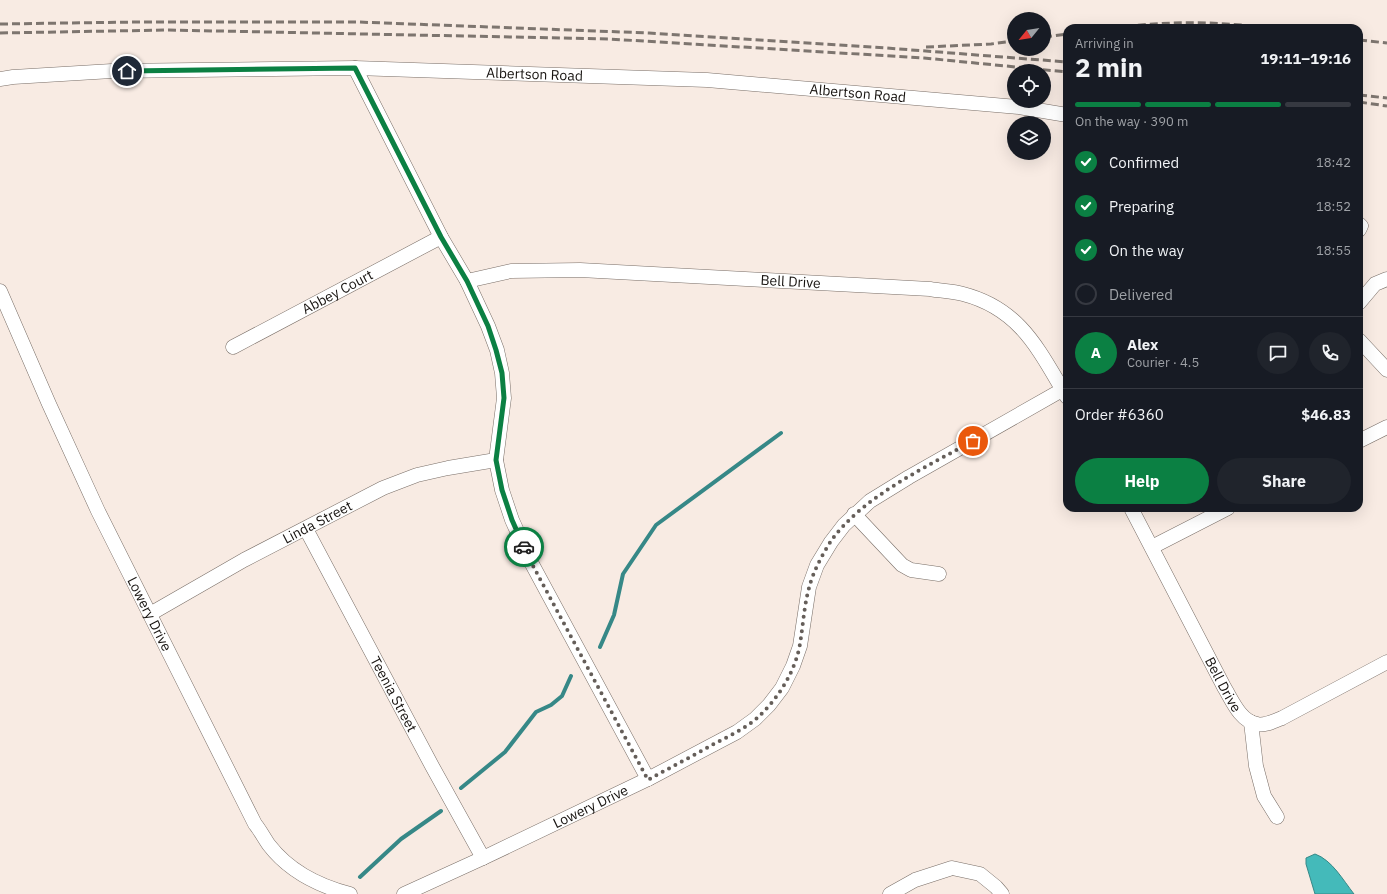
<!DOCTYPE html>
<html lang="en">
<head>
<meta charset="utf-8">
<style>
  body { margin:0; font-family:"IBM Plex Sans",sans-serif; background:#20242c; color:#f1f3f6; height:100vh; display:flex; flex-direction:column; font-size:15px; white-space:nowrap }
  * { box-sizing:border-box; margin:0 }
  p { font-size:13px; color:#9ea1a6 }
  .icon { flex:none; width:22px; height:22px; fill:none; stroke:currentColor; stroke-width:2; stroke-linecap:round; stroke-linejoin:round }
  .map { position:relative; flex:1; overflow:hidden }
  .side { position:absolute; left:1063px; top:24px; width:300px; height:488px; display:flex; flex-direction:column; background:#171b24; border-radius:12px; box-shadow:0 4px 16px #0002 }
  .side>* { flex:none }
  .needle { width:26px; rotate:240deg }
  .buttons { position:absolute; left:1007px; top:12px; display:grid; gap:8px }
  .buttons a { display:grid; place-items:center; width:44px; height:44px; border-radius:50%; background:#171b24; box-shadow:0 4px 16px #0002; font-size:20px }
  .pin { position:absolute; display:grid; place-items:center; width:34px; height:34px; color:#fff; margin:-17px; border:2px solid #fff; border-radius:50%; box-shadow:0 1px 4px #0007 }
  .courier { position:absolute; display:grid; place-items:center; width:40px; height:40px; margin:-20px; border:3px solid #0b8043; border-radius:50%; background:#fff; color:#222; box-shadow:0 1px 5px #0007 }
  .summary em { font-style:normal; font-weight:800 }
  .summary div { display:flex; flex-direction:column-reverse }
  .summary { display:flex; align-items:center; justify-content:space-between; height:68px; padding:0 12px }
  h1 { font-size:26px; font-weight:800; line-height:30px }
  .bar { display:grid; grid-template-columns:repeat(4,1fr); gap:6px 4px; align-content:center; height:48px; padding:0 12px }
  .bar i { height:5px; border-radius:3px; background:#363941 }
  .bar .current { background:#0b8043 }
  .bar p { grid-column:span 4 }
  .line { display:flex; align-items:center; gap:10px; padding:0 12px; border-top:1px solid #363941 }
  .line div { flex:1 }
  .round { display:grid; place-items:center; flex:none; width:42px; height:42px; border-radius:21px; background:#20242c }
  ol { padding:0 12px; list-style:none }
  li { display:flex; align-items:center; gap:12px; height:44px }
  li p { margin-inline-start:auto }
  li .icon { padding:4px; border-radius:50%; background:#0b8043; color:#fff; stroke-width:4 }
  li:last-child { color:#9ea1a6 }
  li i { width:22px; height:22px; border:2px solid #363941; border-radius:50% }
  .primary-button { display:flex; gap:8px; margin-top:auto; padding:8px 12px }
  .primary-button a { flex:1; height:46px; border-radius:24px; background:#0b8043; color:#fff; font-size:16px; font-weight:800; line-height:46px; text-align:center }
  .primary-button a+a { background:#20242c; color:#f1f3f6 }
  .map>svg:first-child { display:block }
  .water { fill:#44baba; stroke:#368887 }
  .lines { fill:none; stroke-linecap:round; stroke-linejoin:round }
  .stream { stroke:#368887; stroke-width:4 }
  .minor-casing { stroke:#796e67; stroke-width:15 }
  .minor { stroke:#fff; stroke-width:14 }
  .rail { stroke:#7d756f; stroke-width:3; stroke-dasharray:8 4; stroke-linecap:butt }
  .done { stroke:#655e59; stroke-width:4; stroke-dasharray:0 7.2 }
  .route { stroke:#0b8043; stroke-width:5 }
  .labels { text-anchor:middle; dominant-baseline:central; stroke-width:3; stroke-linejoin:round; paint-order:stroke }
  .street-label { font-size:14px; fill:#16120f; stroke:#fffaf7 }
</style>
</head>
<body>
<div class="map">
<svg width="1387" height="894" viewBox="0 0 1387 894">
  <rect width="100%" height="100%" fill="#f8ebe3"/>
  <path class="water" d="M1315,854c17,6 28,26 39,40h-39l-9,-30v-6z"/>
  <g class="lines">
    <path class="stream" d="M600,647l14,-32 9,-41 33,-49 125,-92
      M461,788l44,-36 31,-40 15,-7 11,-9 9,-20
      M360,877l41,-38 40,-28"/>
    <g class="minor-casing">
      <g id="minor">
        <path d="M355,68l86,169 26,44 21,45 9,24 5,23 2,25 -8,62 6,30 10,30 20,44 116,215"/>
        <path id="s1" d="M0,79l13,-2 99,-6 243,-3 352,12 312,27 48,8"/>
        <path d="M1359,224l2,2 -2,4"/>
        <path id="s2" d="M467,281l44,-10 69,-1 350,19c11,2 22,2 33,5 58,15 76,57 104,103"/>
        <path id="s3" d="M0,291l49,113 49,107 157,313c5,6 9,14 14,21 20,26 50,41 81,49"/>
        <path d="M1359,303l16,-19 12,-5"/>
        <path d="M1359,340l28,30"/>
        <path id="s4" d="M233,347l208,-110"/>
        <path d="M1359,441l28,-14"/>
        <path id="s5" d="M1131,508l93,179c8,13 16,34 33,37 8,2 18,-3 25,-6l105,-56"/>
        <path d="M854,514l48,51 9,5 28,4"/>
        <path id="s6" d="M306,529l126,237 51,92"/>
        <path d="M1152,547l76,-39"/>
        <path id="s7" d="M150,614l94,-54 139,-72 34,-13 31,-7 48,-8"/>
        <path d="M1251,722l5,44 8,30 13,21"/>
        <path id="s8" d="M404,894l79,-36 165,-79 89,-47 18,-13 14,-14 13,-17 11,-22 7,-20 9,-59 8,-22 14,-23 13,-17 26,-24 39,-24 153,-87"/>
        <path d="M890,894l25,-14 37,-12 28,6 16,13 6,7"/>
      </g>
    </g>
    <use href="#minor" class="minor"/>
    <path class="rail" d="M0,24l137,-2h221l291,11 238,15 180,14
      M1114,28c51,-7 102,-7 153,0
      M0,33l169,-3 440,9 315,19 143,14
      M1044,37l23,-3
      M1359,40l28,3
      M926,47l65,-3 23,-3
      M1359,95l28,3
      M1359,102l28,4"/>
  </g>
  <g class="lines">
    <path class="done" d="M524,547l8,17 116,216c21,-12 43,-23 64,-35 15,-8 31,-15 44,-26 21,-19 39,-46 44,-75 3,-18 4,-38 9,-56 4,-16 13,-33 22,-47 31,-44 95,-74 142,-100"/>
    <path class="route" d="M127,71l228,-3 86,169 26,44 21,45 8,24 6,23 2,25 -8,62 6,30 10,30 12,27"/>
  </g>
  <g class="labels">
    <g class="street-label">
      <text stroke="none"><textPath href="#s1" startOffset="535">Albertson Road</textPath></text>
      <text stroke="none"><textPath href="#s1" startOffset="859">Albertson Road</textPath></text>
      <text stroke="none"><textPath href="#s2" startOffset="325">Bell Drive</textPath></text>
      <text stroke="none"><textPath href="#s4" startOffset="118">Abbey Court</textPath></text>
      <text stroke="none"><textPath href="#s7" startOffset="191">Linda Street</textPath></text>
      <text stroke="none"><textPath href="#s3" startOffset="356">Lowery Drive</textPath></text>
      <text stroke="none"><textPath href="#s5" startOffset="199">Bell Drive</textPath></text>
      <text stroke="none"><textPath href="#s6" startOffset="187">Teenia Street</textPath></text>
      <text stroke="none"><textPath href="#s8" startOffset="206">Lowery Drive</textPath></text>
    </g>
  </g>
</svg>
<div class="buttons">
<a><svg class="needle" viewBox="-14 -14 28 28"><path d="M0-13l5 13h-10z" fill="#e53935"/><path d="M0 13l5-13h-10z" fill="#9ea1a6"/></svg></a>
<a><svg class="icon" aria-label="locate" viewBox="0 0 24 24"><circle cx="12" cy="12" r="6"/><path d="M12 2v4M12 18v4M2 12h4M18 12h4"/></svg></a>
<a><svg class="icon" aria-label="layers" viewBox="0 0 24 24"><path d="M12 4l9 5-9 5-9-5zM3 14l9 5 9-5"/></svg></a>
</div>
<div class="pin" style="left:973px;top:441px;background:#ea580c"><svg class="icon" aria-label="bag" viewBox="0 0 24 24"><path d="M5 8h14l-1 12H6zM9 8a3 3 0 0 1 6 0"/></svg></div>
<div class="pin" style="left:127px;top:71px;background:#1f2937"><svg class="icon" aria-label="home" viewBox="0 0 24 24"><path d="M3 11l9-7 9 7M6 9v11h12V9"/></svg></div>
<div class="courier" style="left:524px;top:547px"><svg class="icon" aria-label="car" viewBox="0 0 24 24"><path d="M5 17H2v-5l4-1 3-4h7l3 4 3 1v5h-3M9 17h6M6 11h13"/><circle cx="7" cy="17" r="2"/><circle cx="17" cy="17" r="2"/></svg></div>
<section class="side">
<div class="summary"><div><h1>2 min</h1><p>Arriving in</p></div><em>19:11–19:16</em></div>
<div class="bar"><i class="current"></i><i class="current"></i><i class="current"></i><i></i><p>On the way · 390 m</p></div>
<ol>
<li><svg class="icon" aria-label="check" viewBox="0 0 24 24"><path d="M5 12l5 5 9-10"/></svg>Confirmed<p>18:42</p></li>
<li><svg class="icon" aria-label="check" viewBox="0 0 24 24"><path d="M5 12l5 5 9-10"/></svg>Preparing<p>18:52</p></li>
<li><svg class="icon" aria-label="check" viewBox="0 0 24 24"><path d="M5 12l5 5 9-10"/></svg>On the way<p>18:55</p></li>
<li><i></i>Delivered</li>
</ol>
<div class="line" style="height:72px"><b class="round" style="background:#0b8043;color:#fff">A</b><div><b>Alex</b><p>Courier · 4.5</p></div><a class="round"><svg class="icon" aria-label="chat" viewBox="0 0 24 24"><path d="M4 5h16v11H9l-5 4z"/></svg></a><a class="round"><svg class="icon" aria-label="phone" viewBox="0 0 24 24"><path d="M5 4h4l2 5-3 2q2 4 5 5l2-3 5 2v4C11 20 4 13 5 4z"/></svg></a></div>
<div class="line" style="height:52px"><div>Order #6360</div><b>$46.83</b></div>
<div class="primary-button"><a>Help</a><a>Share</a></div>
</section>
</div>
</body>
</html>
